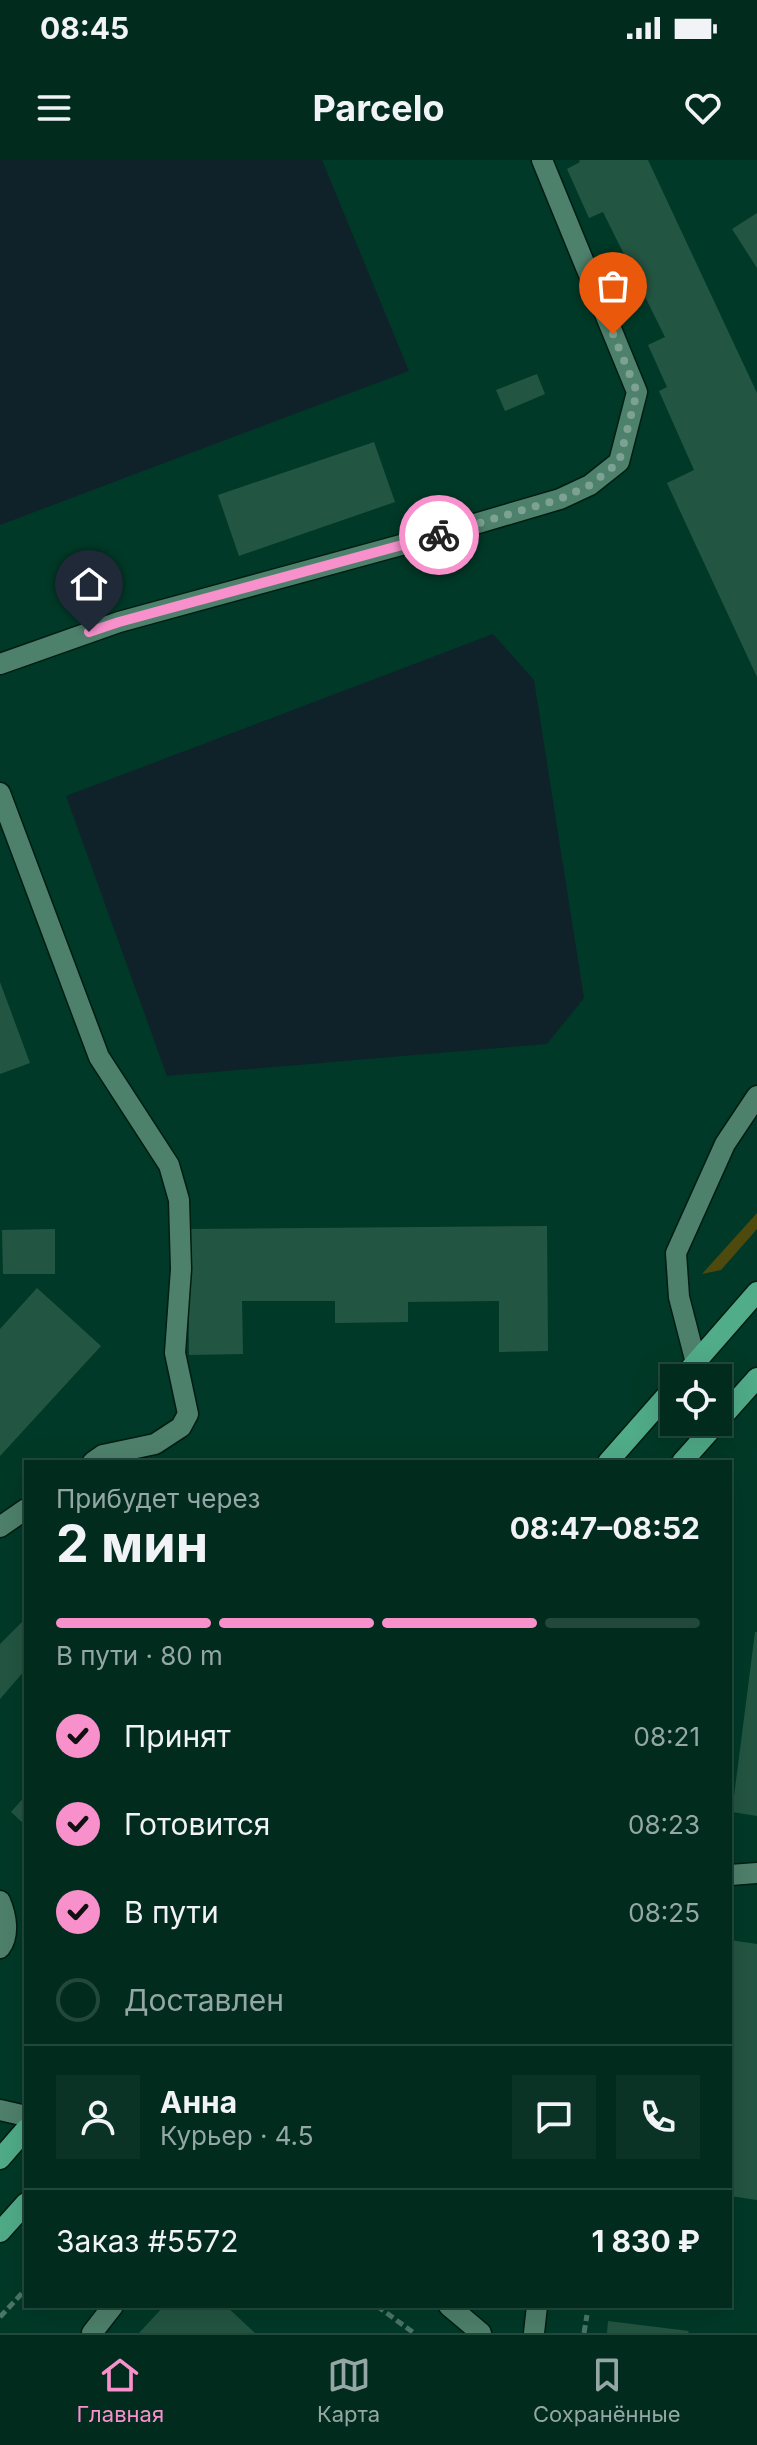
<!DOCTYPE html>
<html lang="ru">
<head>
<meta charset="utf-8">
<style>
  body { margin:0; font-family:Inter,sans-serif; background:#0a3326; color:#f1f3f6; height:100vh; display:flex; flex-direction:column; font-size:30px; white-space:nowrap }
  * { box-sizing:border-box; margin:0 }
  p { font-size:26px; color:#95a7a4 }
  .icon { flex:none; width:44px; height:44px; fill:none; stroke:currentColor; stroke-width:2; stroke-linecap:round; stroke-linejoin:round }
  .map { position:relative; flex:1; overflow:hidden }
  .panel { position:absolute; left:24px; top:1300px; width:708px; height:848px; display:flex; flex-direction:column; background:#002b1d; border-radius:0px; box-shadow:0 8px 32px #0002,0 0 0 2px #22473b }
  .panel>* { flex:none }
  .fabs { position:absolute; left:660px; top:1204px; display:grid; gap:16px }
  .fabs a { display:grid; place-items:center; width:72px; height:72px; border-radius:0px; background:#002b1d; box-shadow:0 8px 32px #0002,0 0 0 2px #22473b; font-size:40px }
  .pin { position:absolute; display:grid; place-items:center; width:68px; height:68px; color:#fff; margin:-82px -34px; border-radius:50% 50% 50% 0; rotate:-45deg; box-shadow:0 0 8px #0007 }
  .pin .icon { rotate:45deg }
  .courier { position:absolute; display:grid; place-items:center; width:80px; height:80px; margin:-40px; border:6px solid #f890cc; border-radius:50%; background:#fff; color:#222; box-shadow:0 2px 10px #0007 }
  .summary em { font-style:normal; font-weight:700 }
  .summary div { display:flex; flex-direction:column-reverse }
  .summary { display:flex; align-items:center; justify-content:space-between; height:136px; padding:0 32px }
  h1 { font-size:52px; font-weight:700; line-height:60px }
  .bar { display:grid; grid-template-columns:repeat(4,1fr); gap:12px 8px; align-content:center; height:96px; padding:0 32px }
  .bar i { height:10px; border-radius:6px; background:#22473b }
  .bar .on { background:#f890cc }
  .bar p { grid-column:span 4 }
  .line { display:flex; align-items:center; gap:20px; padding:0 32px; border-top:2px solid #22473b }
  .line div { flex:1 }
  .round { display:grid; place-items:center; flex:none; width:84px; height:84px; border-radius:0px; background:#0a3326 }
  ol { padding:0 32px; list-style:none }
  li { display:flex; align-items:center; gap:24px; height:88px }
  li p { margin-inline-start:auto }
  li .icon { padding:8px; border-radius:50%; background:#f890cc; color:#111; stroke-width:4 }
  li:last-child { color:#95a7a4 }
  li i { width:44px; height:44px; border:4px solid #22473b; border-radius:50% }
  .status { display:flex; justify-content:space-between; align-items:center; height:56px; padding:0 40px; background:#002b1d; direction:ltr }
  .status svg { height:22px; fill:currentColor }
  header { display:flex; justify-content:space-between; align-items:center; height:104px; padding:0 32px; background:#002b1d; font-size:36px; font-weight:700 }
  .tab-bar { display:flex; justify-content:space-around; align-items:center; height:112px; border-top:2px solid #22473b; background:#002b1d; font-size:22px; color:#95a7a4 }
  .tab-bar a { display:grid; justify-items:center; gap:4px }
  .tab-bar .on { color:#f890cc }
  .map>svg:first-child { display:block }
  .green { fill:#4e4a0e }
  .water { fill:#102229 }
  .building { fill:#235642 }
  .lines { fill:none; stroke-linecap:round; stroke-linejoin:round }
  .minor-casing { stroke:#021d13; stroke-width:23 }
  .major-casing { stroke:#021d13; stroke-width:23 }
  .path { stroke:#4a7767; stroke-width:5; stroke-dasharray:8 4; stroke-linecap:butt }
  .minor { stroke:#4e816c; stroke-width:20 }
  .major { stroke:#50ac89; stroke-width:20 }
  .done { stroke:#7da294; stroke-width:8; stroke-dasharray:0 14.4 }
  .route { stroke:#f890cc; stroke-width:10 }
</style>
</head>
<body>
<div class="status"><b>08:45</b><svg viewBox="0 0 49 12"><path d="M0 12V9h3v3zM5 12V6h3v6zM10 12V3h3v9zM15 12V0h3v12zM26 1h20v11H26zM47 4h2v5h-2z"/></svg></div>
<header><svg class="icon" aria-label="menu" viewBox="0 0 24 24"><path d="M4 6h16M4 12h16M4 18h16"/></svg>Parcelo<svg class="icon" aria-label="heart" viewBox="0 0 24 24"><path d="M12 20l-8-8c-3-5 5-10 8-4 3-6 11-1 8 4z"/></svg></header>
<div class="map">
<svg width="757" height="2173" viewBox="0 0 757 2173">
  <rect width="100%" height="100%" fill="#003927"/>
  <path class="green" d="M757,1053v16l-36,41 -19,4z"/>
  <path class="water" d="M0,0h322l87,211 -409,154z
    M493,474l41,46 50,318 -37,46 -380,32 -101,-280z"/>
  <path class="building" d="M579,0h69l109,233v284l-90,-194 27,-13 -35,-79 8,-4 -19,-42 17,-8 -62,-125 -14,6 -22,-49 13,-7z
    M757,53v55l-25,-39z
    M537,214l8,20 -40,17 -9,-21z
    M374,282l21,60 -156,54 -21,-61z
    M0,822l30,81 -30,11z
    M547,1066l1,125 -49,1v-51l-91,1v20l-73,1v-22h-93l1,53 -54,1 -1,-126z
    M55,1069v45h-52l-1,-44z
    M37,1128l64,58 -101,110v-127z
    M26,1458v51l-26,30v-55z
    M755,1472h2v184l-25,-4z
    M26,1635v31l-15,-14z
    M730,1780l27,4v256l-27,-4z
    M164,2146h62l29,27h-116z
    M608,2161l81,10 -1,2h-81z"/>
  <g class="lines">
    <g class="minor-casing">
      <path id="minor" d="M0,504l119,-42 315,-86 126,-37 30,-14 29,-23 18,-70 -95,-232
        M0,633l99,264 70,108 10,35 2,69 -6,84 13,61 -7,13 -26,17 -52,11 -10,7
        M696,1203l-17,-66 -3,-44 49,-109 32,-48
        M0,1367l26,-18
        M730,1715l27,-2
        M0,1741c6,14 10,34 0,47
        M0,1950l26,6
        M449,2146l32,27
        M92,2173l21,-27
        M534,2173l3,-27"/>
    </g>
    <g class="major-casing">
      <path id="major" d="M682,1218l75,-86
        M608,1302l66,-75
        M682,1302l75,-84
        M0,1999l26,-30
        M0,2072l26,-29"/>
    </g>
    <path class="path" d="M377,2146l37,27
      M0,2157l26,-28
      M584,2173l3,-18"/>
    <use href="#minor" class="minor"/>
    <use href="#major" class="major"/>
  </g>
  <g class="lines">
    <path class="done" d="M439,375l121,-36 30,-14 29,-23 18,-70 -24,-58"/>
    <path class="route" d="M89,472l30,-10 320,-87"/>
  </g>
</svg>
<div class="fabs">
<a><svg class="icon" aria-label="locate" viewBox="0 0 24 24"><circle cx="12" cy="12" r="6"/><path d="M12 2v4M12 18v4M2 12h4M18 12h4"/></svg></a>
</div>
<div class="pin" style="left:613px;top:174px;background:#ea580c"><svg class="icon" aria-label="bag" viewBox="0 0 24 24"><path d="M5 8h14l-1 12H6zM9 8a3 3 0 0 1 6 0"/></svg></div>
<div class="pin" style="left:89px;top:472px;background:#1f2937"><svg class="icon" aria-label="home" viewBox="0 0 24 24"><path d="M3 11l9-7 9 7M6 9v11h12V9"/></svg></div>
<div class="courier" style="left:439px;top:375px"><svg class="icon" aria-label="bike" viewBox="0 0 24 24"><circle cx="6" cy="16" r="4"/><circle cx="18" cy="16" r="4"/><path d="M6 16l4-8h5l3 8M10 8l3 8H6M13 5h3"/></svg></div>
<section class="panel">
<div class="summary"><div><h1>2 мин</h1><p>Прибудет через</p></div><em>08:47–08:52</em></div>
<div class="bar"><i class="on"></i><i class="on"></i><i class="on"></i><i></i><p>В пути · 80 m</p></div>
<ol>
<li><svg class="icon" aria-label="check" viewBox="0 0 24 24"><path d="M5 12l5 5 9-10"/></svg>Принят<p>08:21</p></li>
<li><svg class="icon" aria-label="check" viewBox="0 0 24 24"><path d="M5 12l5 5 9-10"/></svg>Готовится<p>08:23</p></li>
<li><svg class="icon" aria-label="check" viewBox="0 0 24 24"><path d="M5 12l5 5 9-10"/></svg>В пути<p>08:25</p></li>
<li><i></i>Доставлен</li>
</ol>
<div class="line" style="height:144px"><a class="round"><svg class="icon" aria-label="person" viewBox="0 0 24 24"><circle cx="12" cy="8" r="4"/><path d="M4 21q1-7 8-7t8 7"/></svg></a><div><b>Анна</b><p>Курьер · 4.5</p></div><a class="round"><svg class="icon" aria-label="chat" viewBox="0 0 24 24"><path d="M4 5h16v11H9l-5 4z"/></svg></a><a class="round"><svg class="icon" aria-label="phone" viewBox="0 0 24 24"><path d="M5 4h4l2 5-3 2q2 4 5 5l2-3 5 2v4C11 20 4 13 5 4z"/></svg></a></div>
<div class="line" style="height:104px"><div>Заказ #5572</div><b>1 830 ₽</b></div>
</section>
</div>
<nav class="tab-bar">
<a class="on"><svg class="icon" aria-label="home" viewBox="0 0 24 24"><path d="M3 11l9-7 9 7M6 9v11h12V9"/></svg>Главная</a>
<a><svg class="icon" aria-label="map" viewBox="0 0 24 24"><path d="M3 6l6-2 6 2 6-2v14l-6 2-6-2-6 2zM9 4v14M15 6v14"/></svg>Карта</a>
<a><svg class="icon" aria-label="saved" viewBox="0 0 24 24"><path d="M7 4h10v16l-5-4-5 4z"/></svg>Сохранённые</a>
</nav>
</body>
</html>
